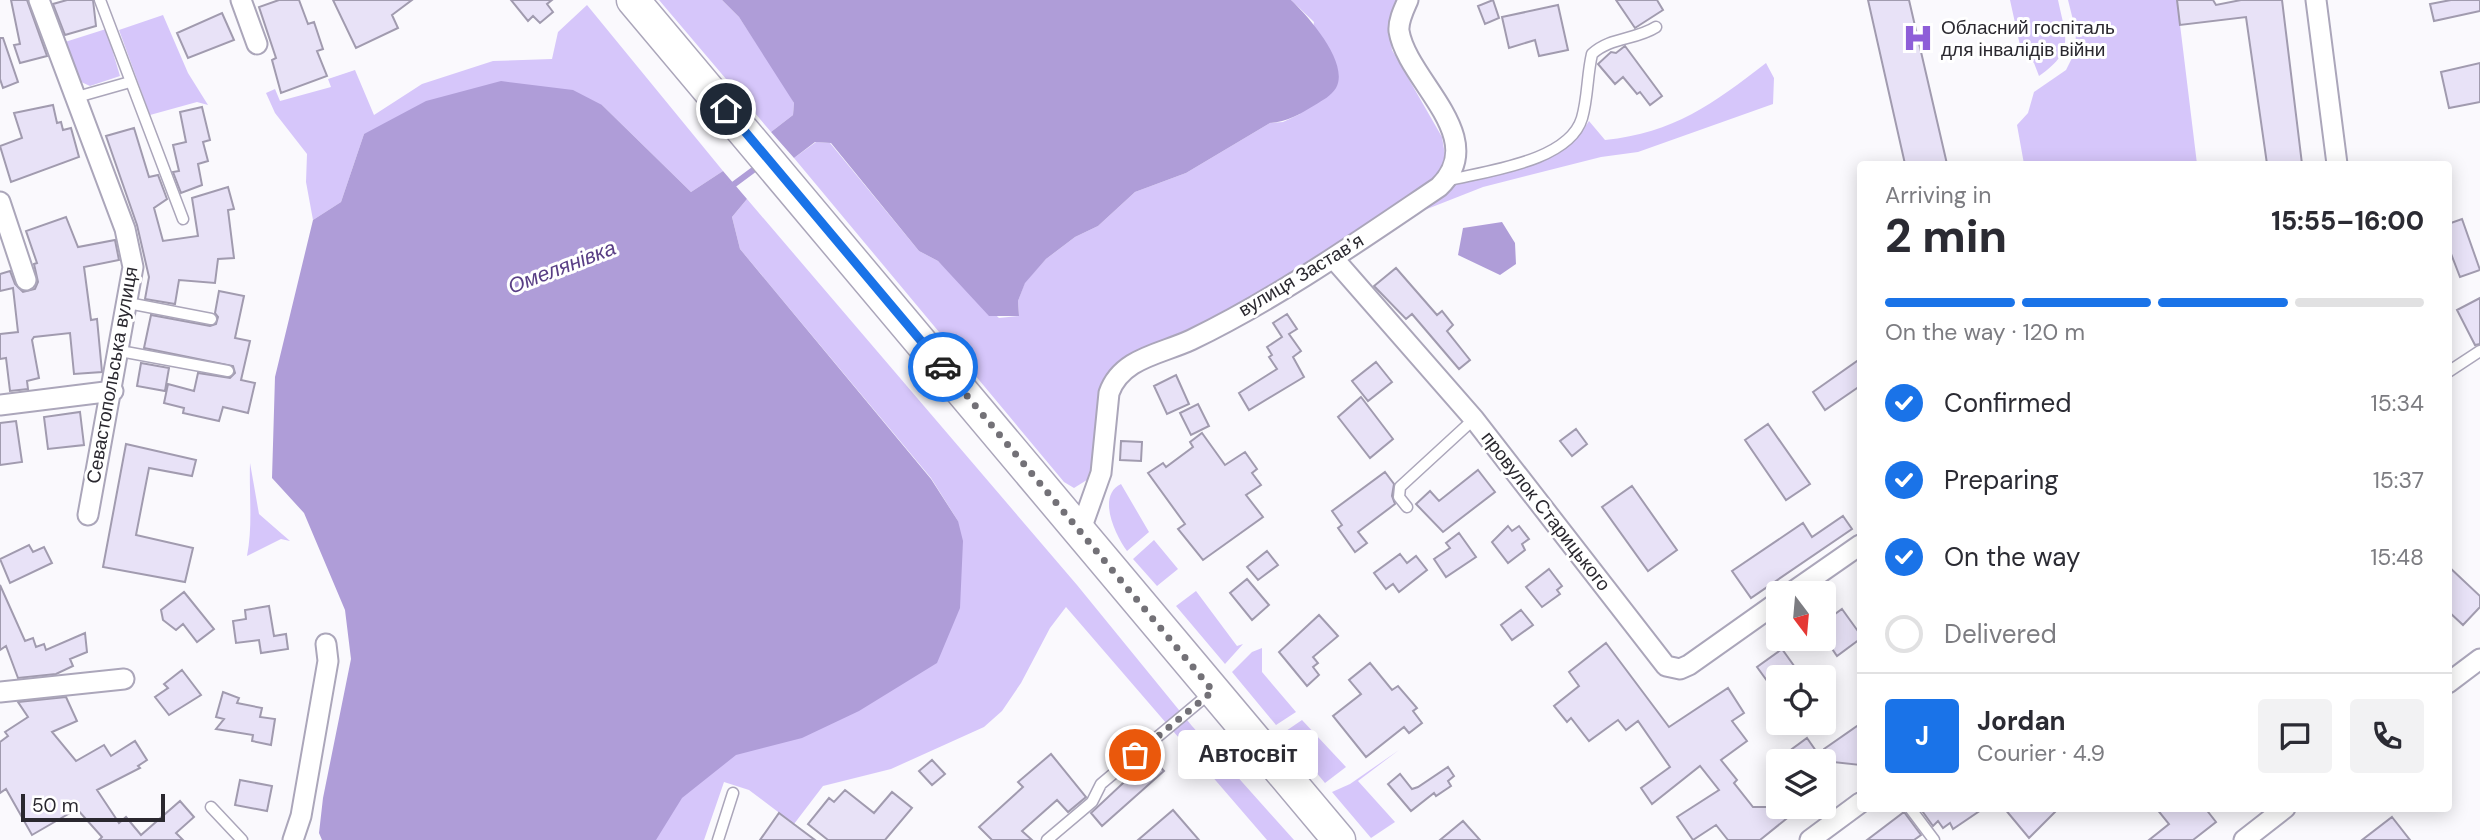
<!DOCTYPE html>
<html lang="en">
<head>
<meta charset="utf-8">
<style>
  body { margin:0; font-family:"DM Sans",sans-serif; background:#f2f2f3; color:#2b2b33; height:100vh; display:flex; flex-direction:column; font-size:26px; white-space:nowrap }
  * { box-sizing:border-box; margin:0 }
  p { font-size:23px; color:#7c7c81 }
  .icon { flex:none; width:38px; height:38px; fill:none; stroke:currentColor; stroke-width:2; stroke-linecap:round; stroke-linejoin:round }
  .map { position:relative; flex:1; overflow:hidden }
  .details { position:absolute; left:1857px; top:161px; width:595px; height:651px; display:flex; flex-direction:column; background:#fff; border-radius:7px; box-shadow:0 4px 18px #0003 }
  .details>* { flex:none }
  .needle { width:46px; rotate:164deg }
  .tools { position:absolute; left:1766px; top:581px; display:grid; gap:14px }
  .tools a { display:grid; place-items:center; width:70px; height:70px; border-radius:7px; background:#fff; box-shadow:0 4px 18px #0003; font-size:35px }
  .scale { position:absolute; left:21px; bottom:18px; width:144px; box-sizing:border-box; padding-left:7px; border:4px solid #2a282f; border-top:0; font-size:19px; line-height:24px; white-space:nowrap; color:#2a282f; -webkit-text-stroke:5px #fff; paint-order:stroke }
  .pin { position:absolute; display:grid; place-items:center; width:60px; height:60px; color:#fff; margin:-30px; border:4px solid #fff; border-radius:50%; box-shadow:0 2px 7px #0007 }
  .courier { position:absolute; display:grid; place-items:center; width:70px; height:70px; margin:-35px; border:5px solid #1a73e8; border-radius:50%; background:#fff; color:#222; box-shadow:0 2px 9px #0007 }
  .bubble { position:absolute; height:49px; border-radius:7px; background:#fff; box-shadow:0 4px 18px #0003; font-size:23px; font-weight:800; line-height:49px; text-align:center }
  .headline em { font-style:normal; font-weight:800 }
  .headline div { display:flex; flex-direction:column-reverse }
  .headline { display:flex; align-items:center; justify-content:space-between; height:119px; padding:0 28px }
  h1 { font-size:46px; font-weight:800; line-height:52px }
  .bar { display:grid; grid-template-columns:repeat(4,1fr); gap:10px 7px; align-content:center; height:84px; padding:0 28px }
  .bar i { height:9px; border-radius:5px; background:#e1e1e2 }
  .bar .on { background:#1a73e8 }
  .bar p { grid-column:span 4 }
  .line { display:flex; align-items:center; gap:18px; padding:0 28px; border-top:2px solid #e1e1e2 }
  .line div { flex:1 }
  .round { display:grid; place-items:center; flex:none; width:74px; height:74px; border-radius:7px; background:#f2f2f3 }
  ol { padding:0 28px; list-style:none }
  li { display:flex; align-items:center; gap:21px; height:77px }
  li p { margin-inline-start:auto }
  li .icon { padding:7px; border-radius:50%; background:#1a73e8; color:#fff; stroke-width:4 }
  li:last-child { color:#7c7c81 }
  li i { width:38px; height:38px; border:4px solid #e1e1e2; border-radius:50% }
  .map>svg:first-child { display:block }
  .green { fill:#d6c6fa }
  .water { fill:#af9dd8 }
  .lines { fill:none; stroke-linecap:round; stroke-linejoin:round }
  .stream { stroke:#af9dd8; stroke-width:6 }
  .building { fill:#e8e2f7; stroke:#a19baf; stroke-width:2 }
  .lane-casing { stroke:#aba6ba; stroke-width:13 }
  .street-casing { stroke:#aba6ba; stroke-width:23 }
  .primary-casing { stroke:#aba6ba; stroke-width:35 }
  .lane { stroke:#fff; stroke-width:10 }
  .street { stroke:#fff; stroke-width:19 }
  .primary { stroke:#fff; stroke-width:32 }
  .done { stroke:#737177; stroke-width:7; stroke-dasharray:0 12.6 }
  .route { stroke:#1a73e8; stroke-width:9 }
  .labels { text-anchor:middle; dominant-baseline:central; stroke-width:6; stroke-linejoin:round; paint-order:stroke }
  .poi-label { font-size:19px; fill:#2a282f; stroke:#fff; text-anchor:start }
  .street-label { font-size:19px; fill:#2a282f; stroke:#fff }
  .water-label { font-size:21px; font-style:italic; fill:#593e85; stroke:#fff }
</style>
</head>
<body>
<div class="map">
<svg width="2480" height="840" viewBox="0 0 2480 840">
  <rect width="100%" height="100%" fill="#faf9fd"/>
  <path class="green" d="M659,0h63l17,17 49,74 6,12 -1,12 -22,17z
    M1291,0h112l-13,35 2,15 50,87 4,24 -8,18 -81,56 -172,103 -66,27 -12,11 -7,12 -8,82 -2,8 -16,10 -10,-6 -270,-324 22,-16 14,1 89,108 19,10 61,57 20,-2 -1,-15 7,-19 21,-23 29,-22 23,-11 37,-34 51,-19 84,-50 13,-1 17,-8 14,-92z
    M2010,0h48c8,38 17,51 -19,76l-5,-13 -13,-13z
    M2068,0h109l20,164h-173l-7,-39 11,-12 6,-21 32,-22 9,-18 1,-20z
    M587,5l136,166 -32,21 -89,-87 -238,29 -23,68 -28,18 -7,-38 1,-28 -32,-41 -9,-20 9,-4 5,12 51,-14 -3,-8 27,-9 19,45 48,-31 71,-23 59,-2 6,-27z
    M163,15l25,58 20,32 -11,-3 -47,13 -31,-85z
    M58,22l7,20 41,-13 14,47 -30,10 -11,-5 -25,-58z
    M1766,63l8,15 -1,26 -135,48 -37,5 -118,30 -61,24 -3,-7c9,-6 18,-14 27,-18 54,-23 108,-9 143,-65l16,19c69,-7 108,-36 161,-77z
    M747,199l330,386 115,141 102,114h-27l-201,-233 -16,21 -29,55 -19,28 -18,16 -93,42 -68,17 -29,38 -45,-34 -25,-8 -20,58h-83l337,-319 -27,-43 -191,-229 -8,-32z
    M250,463l9,51 31,27 -9,-2 -34,17c6,-31 2,-60 3,-93z
    M1121,484l28,48 -22,19c-11,-15 -31,-55 -6,-67z
    M1154,540l24,29 -21,17 -24,-27z
    M1196,591l41,55 6,-2 -18,20 -49,-58z
    M1262,648v24l34,40 -20,13 -44,-53 20,-20z
    M1302,720l44,47 -21,16 -42,-50z
    M1399,750l-41,31 37,41 -24,16 -39,-46 18,-8z"/>
  <path class="water" d="M722,0h569c17,16 59,63 45,88 -5,8 -13,12 -21,17 -15,9 -28,17 -45,18l-84,50 -51,19 -37,34 -23,11 -29,22 -21,24 -7,18 1,15h-30l-51,-55 -19,-10 -88,-108 -16,-1 -21,16 -23,-26 22,-17 1,-12 -55,-86z
    M501,81l72,9 29,15 89,87 32,-21 24,28 -15,18 8,32 191,230 27,42 5,20 -3,67 -23,55 -78,48 -57,27 -66,17 -54,43 -26,42h-334l-3,-7 4,-35 28,-139 -6,-49 -41,-97 -32,-35 3,-101 38,-157 28,-18 23,-68 62,-33z
    M1502,222l13,21 1,21 -16,11 -42,-20 5,-27z"/>
  <g class="lines">
    <path class="stream" d="M729,188l31,-23"/>
  </g>
  <path class="building" d="M11,0h16l20,56 -27,7 -6,-18 6,-1z
    M67,0h26l3,26 -31,9 -12,-31z
    M279,0h20l9,24 6,-2 9,27 -6,2 10,25 -46,17 -9,-33 4,-2 -17,-51z
    M333,0h79l-20,15 6,13 -42,20z
    M511,0h41l-5,4 6,8 -13,11 -7,-7 -5,5z
    M1493,0l6,18 -14,6 -7,-18z
    M1616,0h41l6,10 -28,18z
    M1868,0h41l38,164h-42z
    M2177,0h36l3,5 25,-5h41l20,164h-35l-21,-147 -66,8z
    M2451,0h29v11l-46,10 -4,-17z
    M1558,5l10,45 -29,6 -4,-16 -26,8 -7,-31z
    M222,13l12,27 -46,18 -11,-25z
    M0,38h3l15,44 -15,6 -3,-9z
    M1625,46l37,50 -12,9 -10,-13 -3,2 -14,-17 -8,7 -17,-20 13,-12 5,1z
    M2480,63v39l-31,6 -8,-36z
    M53,105l4,18 4,-1 2,8 8,-2 8,29 -68,25 -11,-36 22,-8 -8,-25z
    M202,107l8,33 -7,2 5,19 -10,3 4,21 -21,8 -8,-21 6,-1 -6,-26 13,-3 -6,-30z
    M134,128l15,49 9,-2 9,24 -13,9 9,33 35,-5 -6,-38 36,-11 6,22 -6,1 6,48 -16,1 -3,24 -36,-3 -4,24 -30,-5 4,-22 -12,-52 -31,-89z
    M66,217l12,30 37,-7 4,20 -35,7 7,53 6,-1 5,53 -28,2 -4,-41 -36,4 -2,3 7,38 -12,3 1,8 -18,2 -4,-33 -6,1v-25l18,-2 -5,-44 -13,3v-17l10,-3 5,13 8,8 12,-3 3,-7 -4,-18 3,-1 -11,-32z
    M2462,219l18,51 -20,7 -12,-31v-22z
    M1396,268l41,47 5,-4 11,14 -6,6 23,29 -11,9 -47,-55 -6,5 -32,-33z
    M219,291l25,5 -9,42 15,3 -9,39 14,3 -7,30 -25,-6 -4,14 -36,-8 1,-5 -20,-5 4,-19 26,7 4,-18 32,5 5,-5 -2,-7 -89,-18 7,-33 59,11 6,-2 2,-7 -3,-4z
    M2480,298v46l-5,1 -18,-35z
    M1287,314l10,15 -8,5 12,17 -8,6 11,20 -55,33 -10,-17 38,-24 -8,-12 3,-2 -5,-8 15,-10 -9,-14z
    M1860,359v27l-35,24 -12,-18z
    M1376,362l16,20 -24,19 -16,-20z
    M141,363l28,5 -4,23 -28,-5z
    M1176,375l13,29 -22,10 -13,-28z
    M1361,397l32,42 -23,19 -32,-41z
    M1198,404l11,22 -18,9 -11,-22z
    M80,412l4,33 -36,4 -4,-32z
    M16,421l6,41 -22,3v-42z
    M1768,424l42,60 -24,16 -41,-60z
    M1576,429l11,15 -15,12 -12,-15z
    M1202,433l23,32 20,-13 12,17 -5,4 9,12 -15,10 17,22 -60,43 -25,-31 7,-5 -37,-51 15,-10 3,4 27,-20 -3,-5z
    M1121,441l21,1 -1,19 -21,-1z
    M126,444l70,16 -4,16 -43,-8 -13,67 57,13 -8,34 -82,-15z
    M1478,470l17,22 -52,40 -27,-28 14,-13 9,10z
    M1385,472l9,12 -2,12 3,8 -37,28 9,11 -12,9 -17,-24 4,-3 -10,-14z
    M1632,486l45,64 -29,21 -46,-64z
    M1843,516l9,13 -101,69 -19,-27 71,-48 9,14z
    M1508,526l4,5 7,-5 10,13 -7,5 3,6 -17,13 -16,-21z
    M1459,533l17,24 -30,20 -12,-18 16,-11 -4,-5z
    M29,545l4,7 11,-5 8,16 -42,20 -10,-24z
    M1267,551l11,14 -20,15 -11,-13z
    M1400,554l7,9 9,-7 11,14 -28,22 -6,-8 -7,5 -12,-16z
    M2448,566l32,30v11l-17,18 -15,-14z
    M1549,569l13,17 -5,4 3,4 -18,13 -16,-20z
    M1247,579l22,26 -17,15 -22,-27z
    M0,585l25,56 8,-3 3,9 8,-3 2,6 39,-17 2,19 -17,7 3,7 -17,8 -38,4 -12,-32 -6,4z
    M184,592l30,37 -17,13 -14,-18 -7,6 -13,-10 -2,-10z
    M269,606l5,30 12,-2 2,15 -27,4 -2,-13 -23,3 -3,-22 13,-2 -1,-9z
    M1842,609l18,25v5l-23,17 -13,-19v-15z
    M1521,610l12,15 -21,15 -11,-15z
    M1319,615l19,21 -25,21 5,6 -5,4 6,8 -12,11 -28,-34z
    M1606,643l63,84 59,-39 16,25 -12,8 15,20 -26,19 16,20 -3,3 19,24h48l-41,33h-32l-12,-15 -23,15 -16,-23 42,-27 -19,-24 -48,38 -11,-16 29,-21 -32,-46 -12,9 -8,-10 -29,21 -18,-23 -4,4 -13,-16 25,-20 -10,-14z
    M1782,649l20,28h-24v19l-21,-29z
    M1370,663l22,27 6,-4 19,22 -4,3 9,12 -13,10 -5,-6 -38,30 -33,-41 28,-22 -12,-14z
    M182,670l19,25 -32,20 -14,-18 13,-9 -4,-4z
    M223,692l16,6 -2,5 25,5 -2,9 15,2 -4,26 -19,-4 1,-6 -37,-6 8,-10 -8,-2z
    M66,697l11,24 -25,11 24,29 28,-16 7,11 24,-15 12,19 -9,6 2,2 -43,22 22,33 7,-6 15,18 39,-34 14,16 -18,16 7,7h-84l3,-3 -25,-28 -45,26 -26,-46 -6,4v-51l8,-6 -3,-4 23,-15 -10,-15z
    M1860,724v41l-36,-4v-12z
    M1807,738l16,23h-22l-9,-12z
    M1051,754l35,43 -18,15 -11,-12 -35,31 10,9h-40l-13,-13 44,-40 -5,-5z
    M1151,757l13,14 -62,55 -11,-13z
    M932,760l13,14 -13,11 -13,-14z
    M1448,767l6,9 -6,5 3,5 -15,10 -2,-3 -23,18 -23,-27 12,-10 12,15 6,-2z
    M240,780l32,6 -5,25 -32,-6z
    M845,790l29,23 18,-21 20,16 -27,32h-57l-20,-16 21,-26 5,4z
    M1920,808h64l-31,21 -3,-6 -7,5 -5,-7 -5,5z
    M2004,808h55l-30,30z
    M2156,808h49l11,14 -23,18h-44l20,-16z
    M1173,810l26,30h-61z
    M1904,812l17,23 -7,5h-47z
    M779,813l36,27h-55z
    M2392,817l18,23h-48z
    M1463,821l17,19h-40z"/>
  <g class="lines">
    <g class="lane-casing">
      <path id="lane" d="M100,0l83,219
        M77,97l53,-15
        M1446,181c39,-10 123,-19 136,-63 6,-21 5,-43 10,-64 18,-17 44,-14 64,-27
        M128,303l83,16
        M120,351l108,20
        M2448,372l32,-21
        M1407,507l-8,-10 1,-10 74,-68
        M211,807l31,33
        M1910,808l24,32
        M718,840l15,-47
        M1047,840l45,-38 9,-18 109,-91"/>
    </g>
    <g class="street-casing">
      <path id="street" d="M39,0l86,229 8,38 -45,248
        M241,0l16,44
        M2316,0l21,164
        M0,202l26,78
        M1334,259l140,160 192,247 14,3 9,-4 89,-63
        M0,405l113,-14
        M1080,532l21,-59 8,-80c12,-35 52,-39 82,-53 87,-42 168,-99 248,-153 52,-50 -32,-106 -40,-156 -1,-10 5,-22 9,-31
        M1791,593l69,-48
        M2448,683l32,-24
        M0,692l124,-13
        M293,840l8,-24 27,-155 -2,-17
        M1810,840l50,-37
        M2244,840l41,-32"/>
    </g>
    <g class="primary-casing">
      <path id="primary" d="M633,0l706,840"/>
    </g>
    <use href="#lane" class="lane"/>
    <use href="#street" class="street"/>
    <use href="#primary" class="primary"/>
  </g>
  <g class="lines">
    <path class="done" d="M943,367l270,324 -78,64"/>
    <path class="route" d="M726,109l217,258"/>
  </g>
  <defs>
    <g id="hospital-bare" transform="scale(2.415)"><path d="M-5-5h3v3.5h4V-5h3V5h-3V1.5h-4V5h-3Z" fill="#8e5ed8" stroke="#fff" stroke-width="2.5" paint-order="stroke"/></g>
  </defs>
  <g fill-rule="evenodd">
    <use href="#hospital-bare" x="1918" y="38"/>
  </g>
  <g class="labels">
    <g class="poi-label">
      <text x="1941" y="27">Обласний госпіталь<tspan x="1941" dy="22">для інвалідів війни</tspan></text>
    </g>
    <g class="street-label">
      <text transform="translate(1301 275) rotate(-31)">вулиця Заставʼя</text>
      <text transform="translate(112 375) rotate(-80)">Севастопольська вулиця</text>
      <text transform="translate(1546 511) rotate(52)">провулок Старицького</text>
    </g>
    <g class="water-label">
      <text transform="translate(562 267) rotate(-21)">Омелянівка</text>
    </g>
  </g>
</svg>
<div class="tools">
<a><svg class="needle" viewBox="-14 -14 28 28"><path d="M0-13l5 13h-10z" fill="#e53935"/><path d="M0 13l5-13h-10z" fill="#7c7c81"/></svg></a>
<a><svg class="icon" aria-label="locate" viewBox="0 0 24 24"><circle cx="12" cy="12" r="6"/><path d="M12 2v4M12 18v4M2 12h4M18 12h4"/></svg></a>
<a><svg class="icon" aria-label="layers" viewBox="0 0 24 24"><path d="M12 4l9 5-9 5-9-5zM3 14l9 5 9-5"/></svg></a>
</div>
<div class="scale">50 m</div>
<div class="pin" style="left:1135px;top:755px;background:#ea580c"><svg class="icon" aria-label="bag" viewBox="0 0 24 24"><path d="M5 8h14l-1 12H6zM9 8a3 3 0 0 1 6 0"/></svg></div>
<div class="pin" style="left:726px;top:109px;background:#1f2937"><svg class="icon" aria-label="home" viewBox="0 0 24 24"><path d="M3 11l9-7 9 7M6 9v11h12V9"/></svg></div>
<div class="courier" style="left:943px;top:367px"><svg class="icon" aria-label="car" viewBox="0 0 24 24"><path d="M5 17H2v-5l4-1 3-4h7l3 4 3 1v5h-3M9 17h6M6 11h13"/><circle cx="7" cy="17" r="2"/><circle cx="17" cy="17" r="2"/></svg></div>
<div class="bubble" style="left:1178px;top:730px;width:140px">Автосвіт</div>
<section class="details">
<div class="headline"><div><h1>2 min</h1><p>Arriving in</p></div><em>15:55–16:00</em></div>
<div class="bar"><i class="on"></i><i class="on"></i><i class="on"></i><i></i><p>On the way · 120 m</p></div>
<ol>
<li><svg class="icon" aria-label="check" viewBox="0 0 24 24"><path d="M5 12l5 5 9-10"/></svg>Confirmed<p>15:34</p></li>
<li><svg class="icon" aria-label="check" viewBox="0 0 24 24"><path d="M5 12l5 5 9-10"/></svg>Preparing<p>15:37</p></li>
<li><svg class="icon" aria-label="check" viewBox="0 0 24 24"><path d="M5 12l5 5 9-10"/></svg>On the way<p>15:48</p></li>
<li><i></i>Delivered</li>
</ol>
<div class="line" style="height:126px"><b class="round" style="background:#1a73e8;color:#fff">J</b><div><b>Jordan</b><p>Courier · 4.9</p></div><a class="round"><svg class="icon" aria-label="chat" viewBox="0 0 24 24"><path d="M4 5h16v11H9l-5 4z"/></svg></a><a class="round"><svg class="icon" aria-label="phone" viewBox="0 0 24 24"><path d="M5 4h4l2 5-3 2q2 4 5 5l2-3 5 2v4C11 20 4 13 5 4z"/></svg></a></div>
</section>
</div>
</body>
</html>
